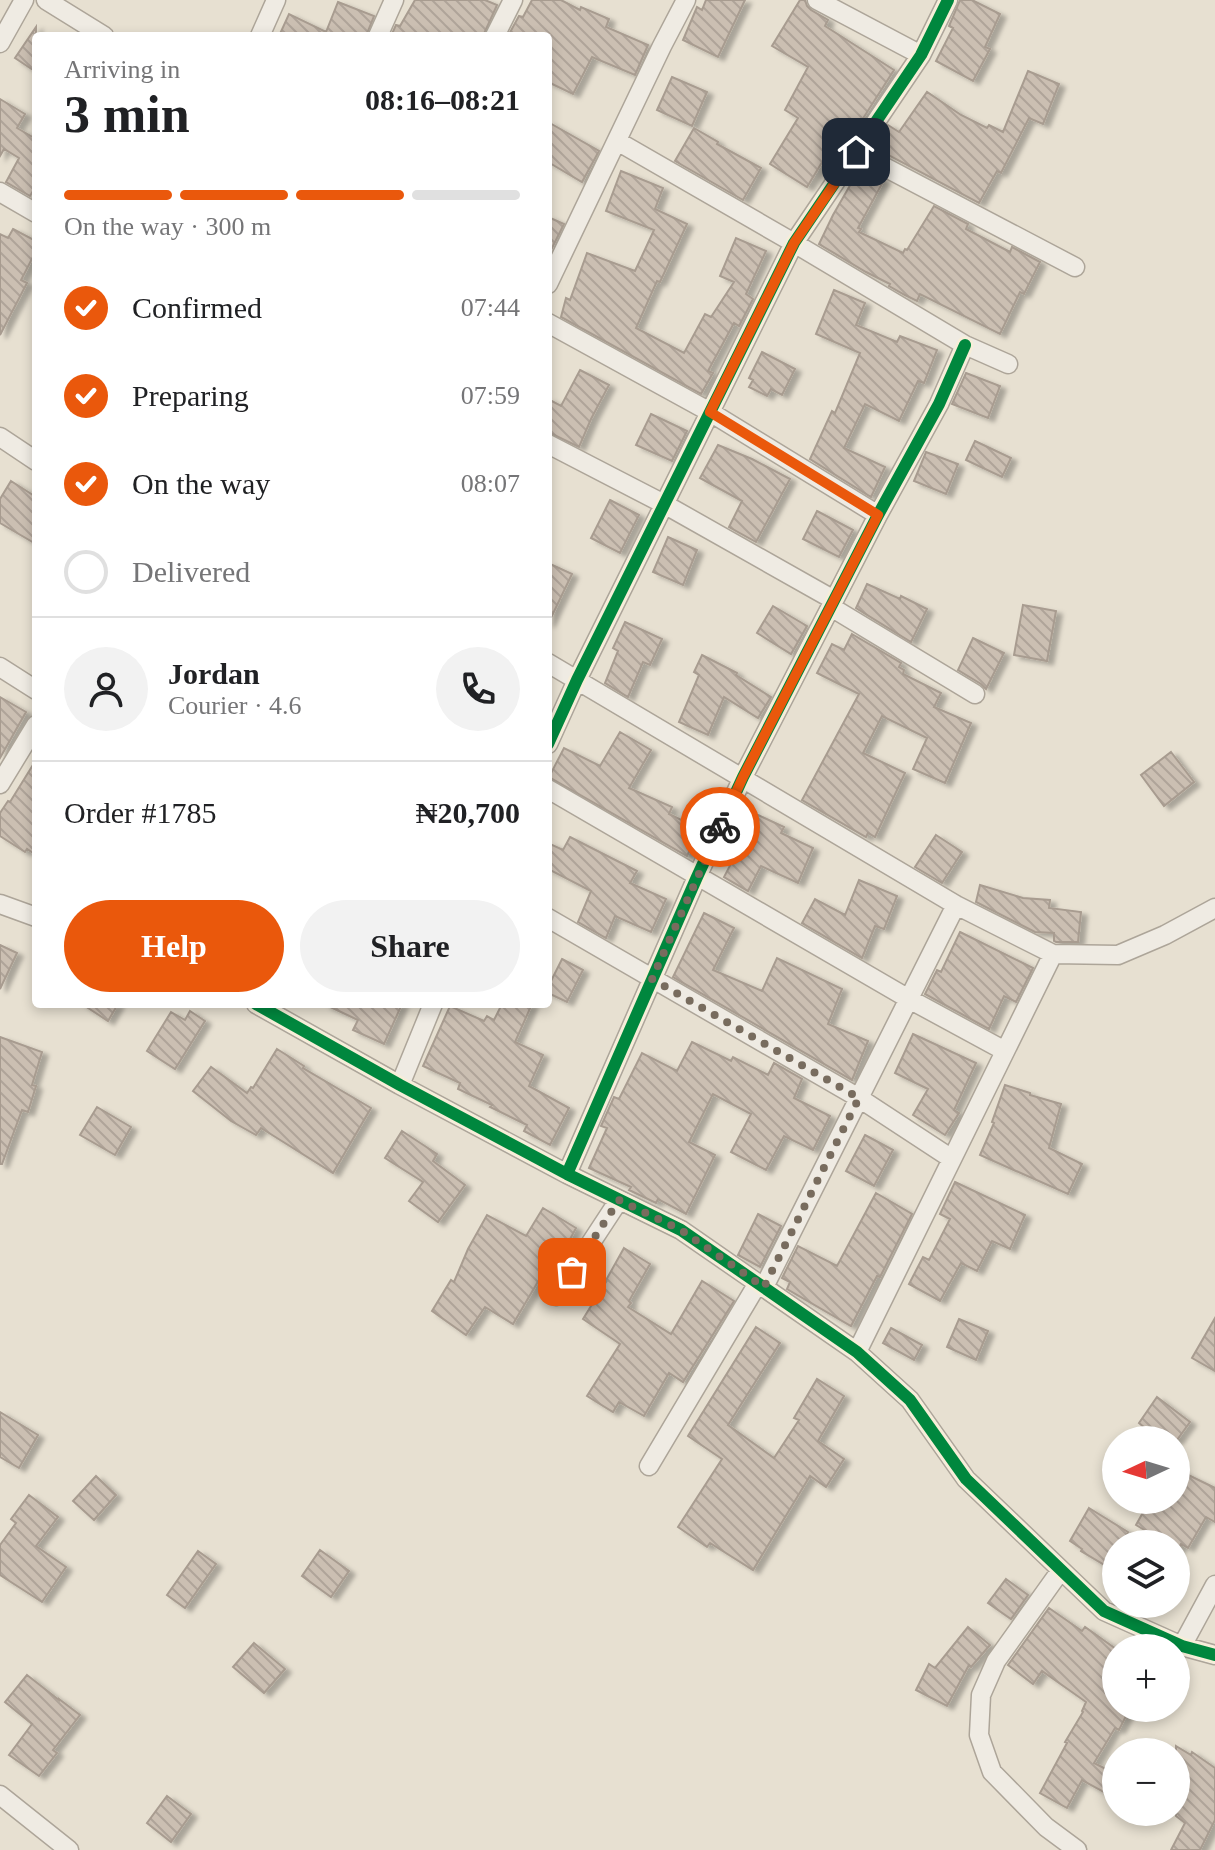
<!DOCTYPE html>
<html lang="en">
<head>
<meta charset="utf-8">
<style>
  body { margin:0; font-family:Georgia,serif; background:#f2f2f2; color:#202124; height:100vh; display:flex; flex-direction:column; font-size:30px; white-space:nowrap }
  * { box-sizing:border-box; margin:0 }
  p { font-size:26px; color:#757577 }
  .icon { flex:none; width:44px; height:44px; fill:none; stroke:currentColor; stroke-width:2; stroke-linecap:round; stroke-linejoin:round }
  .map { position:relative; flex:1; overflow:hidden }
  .sheet { position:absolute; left:32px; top:32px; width:520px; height:976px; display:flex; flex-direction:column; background:#fff; border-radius:8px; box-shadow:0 4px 12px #0003 }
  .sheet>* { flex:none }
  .needle { width:52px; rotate:266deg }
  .buttons { position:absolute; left:1102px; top:1426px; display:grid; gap:16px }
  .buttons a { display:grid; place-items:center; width:88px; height:88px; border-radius:50%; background:#fff; box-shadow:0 4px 12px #0003; font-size:40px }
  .pin { position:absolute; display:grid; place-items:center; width:68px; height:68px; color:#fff; margin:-34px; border-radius:16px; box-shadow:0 4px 12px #0006 }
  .courier { position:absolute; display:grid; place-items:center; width:80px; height:80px; margin:-40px; border:6px solid #ea580c; border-radius:50%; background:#fff; color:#222; box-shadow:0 2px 10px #0007 }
  .head em { font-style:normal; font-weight:700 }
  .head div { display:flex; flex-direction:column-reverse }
  .head { display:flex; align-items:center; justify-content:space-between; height:136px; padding:0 32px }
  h1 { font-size:52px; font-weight:700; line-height:60px }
  .bar { display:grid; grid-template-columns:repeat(4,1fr); gap:12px 8px; align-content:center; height:96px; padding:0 32px }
  .bar i { height:10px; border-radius:6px; background:#e0e0e0 }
  .bar .active { background:#ea580c }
  .bar p { grid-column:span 4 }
  .line { display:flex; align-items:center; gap:20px; padding:0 32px; border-top:2px solid #e0e0e0 }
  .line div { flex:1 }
  .round { display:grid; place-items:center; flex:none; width:84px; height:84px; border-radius:42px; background:#f2f2f2 }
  ol { padding:0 32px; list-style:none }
  li { display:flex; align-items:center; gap:24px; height:88px }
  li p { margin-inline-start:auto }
  li .icon { padding:8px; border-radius:50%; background:#ea580c; color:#fff; stroke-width:4 }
  li:last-child { color:#757577 }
  li i { width:44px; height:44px; border:4px solid #e0e0e0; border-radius:50% }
  .primary-button { display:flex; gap:16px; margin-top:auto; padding:16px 32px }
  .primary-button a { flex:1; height:92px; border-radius:48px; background:#ea580c; color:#fff; font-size:32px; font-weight:700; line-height:92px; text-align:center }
  .primary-button a+a { background:#f2f2f2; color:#202124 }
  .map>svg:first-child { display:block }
  .building { fill:url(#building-back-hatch); stroke:#a89c90; stroke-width:2; filter:url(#shadow) }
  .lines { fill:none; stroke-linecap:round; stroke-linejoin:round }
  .minor-casing { stroke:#ada599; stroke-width:21 }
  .minor { stroke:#efebe3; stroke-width:18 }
  .cycleway-casing { stroke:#f7eed8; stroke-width:17 }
  .cycleway { stroke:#00873e; stroke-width:12 }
  .done { stroke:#786c5e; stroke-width:8; stroke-dasharray:0 14.4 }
  .route { stroke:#ea580c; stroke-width:10 }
</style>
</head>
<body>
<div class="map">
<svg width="1215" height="1850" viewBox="0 0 1215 1850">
  <defs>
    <pattern id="building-back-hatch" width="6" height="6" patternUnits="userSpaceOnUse" patternTransform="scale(2)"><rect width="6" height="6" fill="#cbbfb2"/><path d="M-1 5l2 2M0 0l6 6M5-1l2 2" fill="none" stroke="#afa499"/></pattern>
    <filter id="shadow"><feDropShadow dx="6" dy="3.5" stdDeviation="2" flood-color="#0004"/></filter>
  </defs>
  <rect width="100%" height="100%" fill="#e7e0d1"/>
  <path class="building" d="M415,0h70l12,5 -14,31h-92l5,-11 4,1z
    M532,0h29l19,10 1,-3 28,12 -3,8 42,18 -13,30 -43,-18 -19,37 -25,-12v-46h-40l11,-20 4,1z
    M706,0h39l-27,57 -35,-17 14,-33 5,3z
    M800,0h5l2,6 4,4 17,10 -3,6 69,44 -48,75 -10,-6 -29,48 -37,-23 28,-46 -13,-8 23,-43 -36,-21z
    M960,0h12l28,14 -15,33 5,2 -17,32 -37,-20 17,-33 -4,-2z
    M338,2l36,14 -8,20h-87l10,-22 37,18z
    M36,27v45l-21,-14z
    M1028,71l31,13 -16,40 -14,-6 -28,55 -4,-2 -18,32 -106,-56 15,-22 11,7 28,-40 34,23 26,13 2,-3 14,7z
    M672,77l35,15 -15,34 -35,-16z
    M0,99l25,15 -8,14 19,11v47l-6,10 -24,-14 13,-24 -15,-9 -4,7z
    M548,122l51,29 -17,31 -34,-20z
    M694,128l24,14 -1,2 44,24 -18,32 -68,-39z
    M860,168l24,12 -26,48 3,1 -2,3 44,21 2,-4 2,1 27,-44 34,18 -2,5 44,23 2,-5 28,15 -16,32 -4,-2 -20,42 -80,-40 -3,7 -12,-6 -16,-9 1,-2 -24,-12 -47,-28 14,-29z
    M621,171l42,17 -8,21 32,15 -27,58 -3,-1 -21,47 48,25 21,-39 6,3 23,-35 -14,-6 16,-38 30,13 -20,43 7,5 -14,27 -5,-3 -26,48 5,2 -12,21 -140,-77 5,-19 4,2 17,-47 48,18 19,-41 -48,-19z
    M548,217l16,7 -16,32z
    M13,229l23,12v10l-15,29 6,3 -27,52v-101l8,4z
    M834,290l31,13 -9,22 41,17 3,-6 37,14 -13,33 -6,-2 -19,40 -34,-17 -21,44 41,19 -14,30 -61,-38 22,-48 3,2 25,-60 -44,-19z
    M762,352l33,17 -13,26 -11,-6 -4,7 -18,-9 4,-7 -4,-2z
    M580,370l29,15 -18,34 -12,28 -31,-15v-33l13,7z
    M966,373l34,13 -12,32 -36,-14z
    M651,414l36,17 -15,30 -36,-16z
    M975,441l36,17 -9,19 -36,-17z
    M718,445l34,14 38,20 -34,63 -27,-15 13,-26 -42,-23z
    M926,452l32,12 -12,30 -32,-13z
    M11,481l25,16v47l-36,-21v-24z
    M610,500l29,15 -19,38 -29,-15z
    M817,511l36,19 -14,27 -36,-18z
    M668,537l29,13 -14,35 -30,-13z
    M548,563l24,11 -24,50z
    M867,584l33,15 1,-3 26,13 -16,33 -55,-34z
    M1023,605l33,6 -9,50 -33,-6z
    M773,606l34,20 -16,28 -34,-21z
    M625,622l37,17 -12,26 -7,-3 -15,35 -23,-14 13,-32 -5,-3z
    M852,634l49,29 -2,4 5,3 -1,4 38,19 -7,14 37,16 -26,60 -32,-14 14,-31 -45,-22 -19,37 42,20 -30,64 -7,-4 -2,4 -64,-37 57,-106 -42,-21 15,-29 12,6z
    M973,638l31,15 -18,36 -5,-5 -23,-14z
    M702,655l35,18 -1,2 35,22 -13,21 -34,-21 -16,38 -29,-13 20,-47 -5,-3z
    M0,697l26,15 -26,46z
    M620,732l31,18 -22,38 43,19 -3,7 31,15 -13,27 -138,-79 15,-29 36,18z
    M1171,752l23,30 -30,24 -23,-31z
    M36,760v95l-9,-6 -2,3 -25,-16v-23l8,-12 2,1z
    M758,815l26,12 -3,6 32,15 -15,35 -37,-17 -13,25 -24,-14 11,-21 3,1z
    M936,835l26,17 -20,31 -27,-16z
    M570,837l67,34 -7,12 36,16 -15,33 -36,-16 -9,22 -28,-16 13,-31 -43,-22v-26l15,7z
    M859,880l38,16 -13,33 -9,-3 -13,32 -60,-35 13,-24 30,16z
    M980,885l43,13 27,2 -1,8 32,4 -3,30h-22l-2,-1v-8l-19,-1 -59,-30z
    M704,913l30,15 -21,42 49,21 15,-33 65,31 -14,35 40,17 -16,39 -179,-103z
    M960,932l73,36 -17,34 -12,-6 -15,33 -64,-35 12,-24 4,2z
    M0,945l17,8 -17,36z
    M562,959l21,11 -16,32 -19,-9v-6z
    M82,1004h36l-10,17z
    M324,1004h78l-18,40 -31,-14 5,-10z
    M502,1004h30l-17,38 28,13 -14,31 40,22 -19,37 -26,-14 3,-6 -37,-18 2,-2 -34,-16 2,-6 -37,-17 27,-60 34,15 3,-5 7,4z
    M190,1011l15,10 -30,48 -28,-18 24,-39 14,8z
    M913,1034l63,29 -22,47 5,3 -14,22 -32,-20 15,-26 -33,-16z
    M0,1037l42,15 -10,33 4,1 -8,26 -6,-2 -20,54h-2z
    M692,1042l39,19 2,-4 35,18 6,-12 28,16 -8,19 36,18 -17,34 -29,-14 -18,34 -35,-18 20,-38 -38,-20 -24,48 26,13 -29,59 -28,-15 -2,4 -27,-13 2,-3 -42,-19 18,-40 -6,-2 13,-29 5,2 23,-46 35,18z
    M277,1049l27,17 -1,2 68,40 -38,65 -72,-45 -5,7 -25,-14 -38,-30 18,-24 36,26 4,-6 2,1z
    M1005,1085l25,8v2l31,9 -12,44 33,16 -14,30 -88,-39 14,-32 -2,-1z
    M97,1107l34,20 -16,28 -35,-20z
    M402,1131l35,23 -4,7 32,24 -27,37 -29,-21 14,-19 -38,-24z
    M865,1135l28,15 -19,36 -28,-15z
    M955,1182l70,33 -15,34 -18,-8 -15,30 -16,-8 -21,38 -31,-17 14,-27 6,3 21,-41 -10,-5z
    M876,1193l36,21 -32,63 -3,-1 -26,50 -64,-37 3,-7 -8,-4 16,-32 39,20z
    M543,1208l33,20 -14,26 -6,-3 -43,73 -28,-17 -19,28 -34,-24 19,-31 3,2 14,-33 19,-34 39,21z
    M758,1214l23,12 -21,41 -22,-12z
    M624,1248l26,16 -21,37 2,2 -3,4 43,27 31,-53 32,20 -51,81 -14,-9 -25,43 -25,-14 -6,10 -26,-16 33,-52 -37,-25 23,-37h-1z
    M1215,1318v53l-23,-13z
    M959,1319l29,12 -12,29 -29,-13z
    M756,1327l24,16 -52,82 46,33 25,-38 -5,-2 23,-39 27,17 -26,45 26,18 -18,28 -16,-11 -57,94 -43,-27 -3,4 -29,-20 44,-68 -34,-23z
    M891,1328l31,17 -8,15 -31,-17z
    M1157,1397l33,25 -13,18h-39l7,-12 -6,-5z
    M0,1412l38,23 -19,33 -19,-11z
    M1176,1469l39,19v34l-9,-5 -18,31 -7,-4 -3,6 -2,-1v-5h-8l-32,-19 14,-25h26z
    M96,1476l20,19 -22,25 -21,-19z
    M29,1495l29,22 -22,29 30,21 -24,35 -42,-27v-30l16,-22 -5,-4z
    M1089,1508l39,24 -7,12h-5v9l-8,14 -27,-16 1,-2 -12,-8z
    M320,1550l29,21 -18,26 -29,-21z
    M198,1551l18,13 -31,44 -18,-13z
    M1006,1579l22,16 -17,24 -23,-16z
    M1049,1608l33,23 3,-4 31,22v59h14l-11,22 -4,-2 -21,35 22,11v13l-5,9 -29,-16 -15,28 -27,-15 27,-50 -2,-1 18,-30 -1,-1 4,-9 -44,-31 -9,13 -25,-19z
    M968,1627l22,18 -19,22 -2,-2 -22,41 -31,-16 13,-26 6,4z
    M254,1643l31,26 -21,24 -31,-26z
    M27,1675l32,25v-1l21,16 -27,35 4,3 -18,23 -30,-21 23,-31 -27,-22z
    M1176,1746l15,9 1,-3 23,16v52l-15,30h-29l14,-27 -9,-7z
    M167,1796l24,18 -20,28 -24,-19z"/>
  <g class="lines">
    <g class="minor-casing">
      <path id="minor" d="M46,0l58,36
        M817,0l104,55
        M260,36l16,-36
        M378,36l16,-36
        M495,36l18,-36
        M0,43l24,-43
        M617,141l177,102 171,102 43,19
        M856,152l219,115
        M0,192l36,21
        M548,284l114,-238 24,-46
        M548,323l162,89 168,103
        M0,437l36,24
        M548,444l116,60 170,96
        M831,607l144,87
        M548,663l408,242 97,49 65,1 47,-20 50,-27
        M0,667l36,23
        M548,744l29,-64 217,-437 127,-188 27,-55
        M0,784l36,-59
        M548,789l361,210 96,52
        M0,904l36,13
        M548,918l311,180 93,61
        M256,1004l144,81 167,89 114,56 176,122 53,48 56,79 138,132 78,35 33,9
        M400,1085l33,-81
        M567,1174l130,-297 46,-100 135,-262 61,-111 26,-59
        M764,1287l192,-382
        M556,1296l63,-96
        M857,1352l196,-398
        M649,1466l109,-183
        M1061,1570l-65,91 -15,34 -2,40 13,37 54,55 31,23
        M1182,1646l33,-61
        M0,1795l69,55"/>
    </g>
    <use href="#minor" class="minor"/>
    <g class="cycleway-casing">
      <path id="cycleway" d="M548,744l29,-64 217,-437 127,-188 27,-55
        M256,1004l144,81 167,89 114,56 176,122 53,48 56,79 138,132 78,35 33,9
        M567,1174l130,-297 46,-100 135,-262 61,-111 26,-59"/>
    </g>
    <use href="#cycleway" class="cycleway"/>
  </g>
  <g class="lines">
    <path class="done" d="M572,1272l47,-72 62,30 83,57 95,-189 -207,-119 68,-152"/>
    <path class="route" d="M720,827l23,-50 135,-262 -168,-103 84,-169 62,-91"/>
  </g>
</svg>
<div class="buttons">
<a><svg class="needle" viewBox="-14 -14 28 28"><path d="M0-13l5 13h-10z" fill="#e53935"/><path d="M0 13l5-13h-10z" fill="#757577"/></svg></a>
<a><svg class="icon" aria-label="layers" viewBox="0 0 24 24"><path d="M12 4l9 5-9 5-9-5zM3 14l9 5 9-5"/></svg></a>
<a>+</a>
<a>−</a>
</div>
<div class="pin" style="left:572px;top:1272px;background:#ea580c"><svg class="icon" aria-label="bag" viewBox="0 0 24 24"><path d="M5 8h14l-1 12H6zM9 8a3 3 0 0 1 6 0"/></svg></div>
<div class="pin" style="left:856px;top:152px;background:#1f2937"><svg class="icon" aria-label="home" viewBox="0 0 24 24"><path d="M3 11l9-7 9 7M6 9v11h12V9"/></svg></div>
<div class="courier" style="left:720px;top:827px"><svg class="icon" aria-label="bike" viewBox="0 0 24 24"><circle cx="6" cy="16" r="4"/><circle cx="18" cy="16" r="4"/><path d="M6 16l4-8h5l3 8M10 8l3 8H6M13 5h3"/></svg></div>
<section class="sheet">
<div class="head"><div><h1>3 min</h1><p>Arriving in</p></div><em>08:16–08:21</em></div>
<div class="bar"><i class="active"></i><i class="active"></i><i class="active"></i><i></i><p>On the way · 300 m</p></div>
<ol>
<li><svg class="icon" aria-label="check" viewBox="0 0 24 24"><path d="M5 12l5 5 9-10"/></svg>Confirmed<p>07:44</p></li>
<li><svg class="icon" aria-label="check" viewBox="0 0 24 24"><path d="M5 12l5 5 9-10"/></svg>Preparing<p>07:59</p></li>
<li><svg class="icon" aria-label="check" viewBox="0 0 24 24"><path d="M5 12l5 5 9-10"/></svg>On the way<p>08:07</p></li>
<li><i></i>Delivered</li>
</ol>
<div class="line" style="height:144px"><a class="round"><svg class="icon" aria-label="person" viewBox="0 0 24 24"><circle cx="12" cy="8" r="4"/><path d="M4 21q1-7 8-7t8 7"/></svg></a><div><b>Jordan</b><p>Courier · 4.6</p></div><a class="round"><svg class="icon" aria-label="phone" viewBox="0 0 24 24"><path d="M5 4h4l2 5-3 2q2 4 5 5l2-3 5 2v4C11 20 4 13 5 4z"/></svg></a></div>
<div class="line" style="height:104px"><div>Order #1785</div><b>₦20,700</b></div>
<div class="primary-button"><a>Help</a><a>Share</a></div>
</section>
</div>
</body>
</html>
